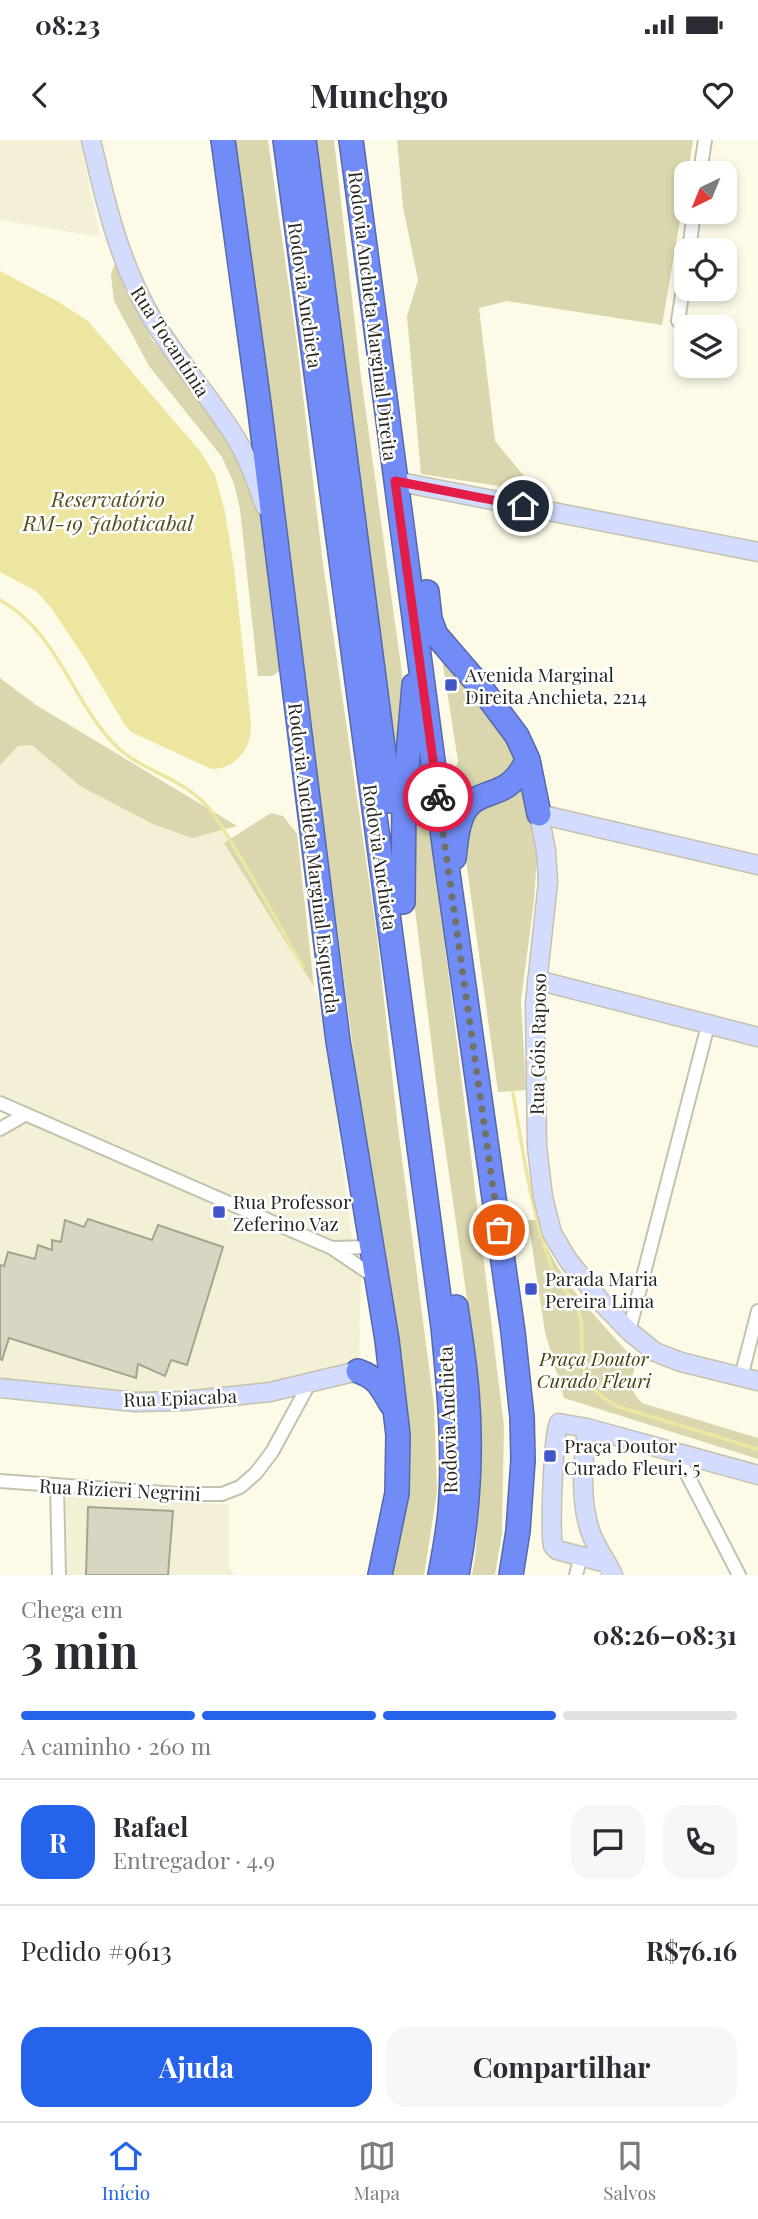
<!DOCTYPE html>
<html lang="pt">
<head>
<meta charset="utf-8">
<style>
  body { margin:0; font-family:"Playfair Display",serif; background:#f7f7f7; color:#2b2b33; height:100vh; display:flex; flex-direction:column; font-size:26px; white-space:nowrap }
  * { box-sizing:border-box; margin:0 }
  p { font-size:23px; color:#7c7c81 }
  .icon { flex:none; width:38px; height:38px; fill:none; stroke:currentColor; stroke-width:2; stroke-linecap:round; stroke-linejoin:round }
  .map { position:relative; height:1435px; overflow:hidden }
  .drawer { display:flex; flex-direction:column; background:#fff; flex:1 }
  .drawer>* { flex:none }
  .needle { width:46px; rotate:223deg }
  .buttons { position:absolute; left:674px; top:21px; display:grid; gap:14px }
  .buttons a { display:grid; place-items:center; width:63px; height:63px; border-radius:14px; background:#fff; box-shadow:0 4px 10px #0003; font-size:35px }
  .pin { position:absolute; display:grid; place-items:center; width:60px; height:60px; color:#fff; margin:-30px; border:4px solid #fff; border-radius:50%; box-shadow:0 2px 7px #0007 }
  .courier { position:absolute; display:grid; place-items:center; width:70px; height:70px; margin:-35px; border:5px solid #e11d48; border-radius:50%; background:#fff; color:#222; box-shadow:0 2px 9px #0007 }
  .headline em { font-style:normal; font-weight:700 }
  .headline div { display:flex; flex-direction:column-reverse }
  .headline { display:flex; align-items:center; justify-content:space-between; height:119px; padding:0 21px }
  h1 { font-size:46px; font-weight:700; line-height:52px }
  .bar { display:grid; grid-template-columns:repeat(4,1fr); gap:10px 7px; align-content:center; height:84px; padding:0 21px }
  .bar i { height:9px; border-radius:5px; background:#e1e1e2 }
  .bar .on { background:#2563eb }
  .bar p { grid-column:span 4 }
  .line { display:flex; align-items:center; gap:18px; padding:0 21px; border-top:2px solid #e1e1e2 }
  .line div { flex:1 }
  .round { display:grid; place-items:center; flex:none; width:74px; height:74px; border-radius:21px; background:#f7f7f7 }
  .cta { display:flex; gap:14px; margin-top:auto; padding:14px 21px }
  .cta a { flex:1; height:80px; border-radius:21px; background:#2563eb; color:#fff; font-size:28px; font-weight:700; line-height:80px; text-align:center }
  .cta a+a { background:#f7f7f7; color:#2b2b33 }
  .status { display:flex; justify-content:space-between; align-items:center; height:49px; padding:0 35px; background:#fff; direction:ltr }
  .status svg { height:19px; fill:currentColor }
  header { display:flex; justify-content:space-between; align-items:center; height:91px; padding:0 21px; background:#fff; font-size:32px; font-weight:700 }
  .menu { display:flex; justify-content:space-around; align-items:center; height:98px; border-top:2px solid #e1e1e2; background:#fff; font-size:19px; color:#7c7c81 }
  .menu a { display:grid; justify-items:center; gap:4px }
  .menu .on { color:#2563eb }
  .map>svg:first-child { display:block }
  .built { fill:#f3f0d5 }
  .green { fill:#dad6ad }
  .water { fill:#ede6a0 }
  .lines { fill:none; stroke-linecap:round; stroke-linejoin:round }
  .stream { stroke:#ede6a0; stroke-width:3.5 }
  .building { fill:#d8d6c3; stroke:#a5a491; stroke-width:2 }
  .street-casing { stroke:#c4c2af; stroke-width:16 }
  .secondary-casing { stroke:#c4c2af; stroke-width:21 }
  .highway-casing { stroke:#5768ab; stroke-width:26 }
  .street { stroke:#fff; stroke-width:12 }
  .secondary { stroke:#d4dcfd; stroke-width:18 }
  .highway { stroke:#718cf7; stroke-width:23 }
  .done { stroke:#727165; stroke-width:7; stroke-dasharray:0 12.6 }
  .route { stroke:#e11d48; stroke-width:9 }
  .poi-dot { fill:#4256ca; stroke:#fff; stroke-width:2.5 }
  .labels { text-anchor:middle; dominant-baseline:central; stroke-width:5; stroke-linejoin:round; paint-order:stroke }
  .street-label { font-size:19px; fill:#27261f; stroke:#fff }
  .poi-label { font-size:19px; fill:#27261f; stroke:#fff; text-anchor:start }
  .park-label { font-size:19px; font-style:italic; fill:#48420c; stroke:#fff }
  .water-label { font-size:21px; font-style:italic; fill:#554f1c; stroke:#fff }
</style>
</head>
<body>
<div class="status"><b>08:23</b><svg viewBox="0 0 49 12"><path d="M0 12V9h3v3zM5 12V6h3v6zM10 12V3h3v9zM15 12V0h3v12zM26 1h20v11H26zM47 4h2v5h-2z"/></svg></div>
<header><svg class="icon" aria-label="back" viewBox="0 0 24 24"><path d="M15 5l-7 7 7 7"/></svg>Munchgo<svg class="icon" aria-label="heart" viewBox="0 0 24 24"><path d="M12 20l-8-8c-3-5 5-10 8-4 3-6 11-1 8 4z"/></svg></header>
<div class="map">
<svg width="758" height="1435" viewBox="0 0 758 1435">
  <rect width="100%" height="100%" fill="#fdfbe8"/>
  <path class="built" d="M0,0h80l20,97 -100,-17z
    M26,577l198,110 98,176 31,245 -353,-149v-353z
    M23,978l338,151 -2,93 -14,11 -184,26 -141,-14 -20,-8v-245z
    M66,1353l163,12v60l5,10h-167z"/>
  <path class="green" d="M235,0h33l28,197 27,227 54,372 20,184 37,286 3,86 -13,83h-35l11,-39 8,-55 1,-53 -7,-57 -40,-252z
    M313,0h21l27,237 44,318 -7,109z
    M397,0h296l-5,33h-2v12l-24,140 -155,-24 -28,7 16,133 42,51 -116,-18 -14,-158 11,-36 -15,-73z
    M116,120l17,43 19,37 43,54 43,61 12,28 15,45 18,141 -11,7h-14l-18,-167 -6,-25 -12,-27 -73,-91 -35,-65 -3,-26z
    M442,519l28,30 37,48 20,45 10,74 -3,45 -13,99 5,90 -28,2 -44,-318 4,-13z
    M0,538l36,27 201,121 -45,12 -37,-13 -75,-39 -48,-41 -14,1 -18,19z
    M415,588l23,160 66,538 -2,107 -7,42h-23l3,-17 6,-76 -2,-100 -40,-277 -26,-212z
    M271,673l12,3 14,18 17,153 -90,-144z
    M528,1080h9c15,54 56,93 92,134l9,6c-7,20 -12,26 4,43l116,35v21l-194,-61 -19,-66z"/>
  <path class="water" d="M0,131l57,30 31,20 112,130 15,24 10,37 9,56 17,155c1,25 -14,46 -40,46l-80,-37 -6,-7 -41,-68 -32,-48 -16,-18 -36,-19z"/>
  <g class="lines">
    <path class="stream" d="M0,460c58,32 71,100 115,145 24,24 60,31 85,54 13,12 22,28 31,43 26,41 48,84 72,125
      M513,953c10,59 18,117 38,173 6,19 24,31 29,50 3,11 1,22 2,33 0,30 11,45 37,58l139,42"/>
  </g>
  <path class="building" d="M88,1079l64,21 6,-15 65,22 -36,118 -16,-5 -6,16 -27,-12 -2,14 -127,-40 -7,22 -2,-1v-94l4,1 4,-14 27,7 3,-14 14,5v-10l9,2 4,-22 19,7z
    M88,1367l85,4 -5,64h-82z"/>
  <g class="lines">
    <g class="street-casing">
      <path id="street" d="M700,33l5,-33
        M689,110l5,-38
        M678,181l8,-52
        M0,963l332,145 43,29
        M0,989l26,-15
        M333,1108l38,-1
        M629,1191l79,-306
        M741,1237l17,-66
        M676,1313l63,122
        M0,1341l178,13h44l18,-7 16,-14 16,-21 37,-68
        M57,1345l2,90
        M576,1435l5,-19"/>
    </g>
    <g class="secondary-casing">
      <path id="secondary" d="M91,0c14,61 28,121 59,175 26,45 62,83 88,127 12,20 19,42 27,64
        M395,341l363,71
        M758,725l-219,-51 7,37 2,31 -13,121 2,144 6,50 9,36 16,27 34,43 27,28 26,21 26,10 77,19
        M537,840l221,57
        M0,1248l135,14 49,-1 86,-9 88,-21
        M587,1288c-4,35 -8,75 5,108 6,14 15,26 21,39
        M607,1423l-50,-13 -4,-4c-3,-17 0,-110 6,-123l28,5 171,47"/>
    </g>
    <g class="highway-casing">
      <path id="highway" d="M223,0l36,264 79,637 49,299 11,95 -1,58 -17,82
        M285,0l158,1187c6,61 12,123 7,184 -2,21 -6,43 -10,64
        M304,0l86,661
        M351,0l94,712 68,480 9,85 1,43 -5,71 -7,44
        M427,452l3,27 6,16 43,50 38,51 11,24 11,54
        M454,718c2,-16 3,-34 11,-48 10,-16 29,-15 43,-25 9,-6 15,-16 20,-25
        M403,762l1,-100 10,-117
        M456,1167c4,28 9,57 11,85 5,61 1,123 -10,183
        M358,1231c20,7 23,16 33,33"/>
    </g>
    <use href="#street" class="street"/>
    <use href="#secondary" class="secondary"/>
    <use href="#highway" class="highway"/>
  </g>
  <g class="lines">
    <path class="done" d="M438,657l61,433"/>
    <path class="route" d="M438,657l-43,-316 128,25"/>
  </g>
  <g class="poi-dot">
    <rect x="444" y="538" width="14" height="14" rx="3.5"/>
    <rect x="212" y="1065" width="14" height="14" rx="3.5"/>
    <rect x="524" y="1142" width="14" height="14" rx="3.5"/>
    <rect x="543" y="1309" width="14" height="14" rx="3.5"/>
  </g>
  <g class="labels">
    <g class="street-label">
      <text transform="translate(306 155) rotate(82)">Rodovia Anchieta</text>
      <text transform="translate(374 176) rotate(83)">Rodovia Anchieta Marginal Direita</text>
      <text transform="translate(171 201) rotate(57)">Rua Tocantínia</text>
      <text transform="translate(381 717) rotate(82)">Rodovia Anchieta</text>
      <text transform="translate(315 718) rotate(83)">Rodovia Anchieta Marginal Esquerda</text>
      <text transform="translate(537 904) rotate(-89)">Rua Góis Raposo</text>
      <text transform="translate(180 1257) rotate(-2)">Rua Epiacaba</text>
      <text transform="translate(447 1280) rotate(-92)">Rodovia Anchieta</text>
      <text transform="translate(120 1349) rotate(3)">Rua Rizieri Negrini</text>
    </g>
    <g class="poi-label">
      <text x="465" y="534">Avenida Marginal<tspan x="465" dy="22">Direita Anchieta, 2214</tspan></text>
      <text x="233" y="1061">Rua Professor<tspan x="233" dy="22">Zeferino Vaz</tspan></text>
      <text x="545" y="1138">Parada Maria<tspan x="545" dy="22">Pereira Lima</tspan></text>
      <text x="564" y="1305">Praça Doutor<tspan x="564" dy="22">Curado Fleuri, 5</tspan></text>
    </g>
    <g class="park-label">
      <text x="594" y="1218">Praça Doutor<tspan x="594" dy="22">Curado Fleuri</tspan></text>
    </g>
    <g class="water-label">
      <text x="108" y="358">Reservatório<tspan x="108" dy="24">RM-19 Jaboticabal</tspan></text>
    </g>
  </g>
</svg>
<div class="buttons">
<a><svg class="needle" viewBox="-14 -14 28 28"><path d="M0-13l5 13h-10z" fill="#e53935"/><path d="M0 13l5-13h-10z" fill="#7c7c81"/></svg></a>
<a><svg class="icon" aria-label="locate" viewBox="0 0 24 24"><circle cx="12" cy="12" r="6"/><path d="M12 2v4M12 18v4M2 12h4M18 12h4"/></svg></a>
<a><svg class="icon" aria-label="layers" viewBox="0 0 24 24"><path d="M12 4l9 5-9 5-9-5zM3 14l9 5 9-5"/></svg></a>
</div>
<div class="pin" style="left:499px;top:1090px;background:#ea580c"><svg class="icon" aria-label="bag" viewBox="0 0 24 24"><path d="M5 8h14l-1 12H6zM9 8a3 3 0 0 1 6 0"/></svg></div>
<div class="pin" style="left:523px;top:366px;background:#1f2937"><svg class="icon" aria-label="home" viewBox="0 0 24 24"><path d="M3 11l9-7 9 7M6 9v11h12V9"/></svg></div>
<div class="courier" style="left:438px;top:657px"><svg class="icon" aria-label="bike" viewBox="0 0 24 24"><circle cx="6" cy="16" r="4"/><circle cx="18" cy="16" r="4"/><path d="M6 16l4-8h5l3 8M10 8l3 8H6M13 5h3"/></svg></div>
</div>
<section class="drawer">
<div class="headline"><div><h1>3 min</h1><p>Chega em</p></div><em>08:26–08:31</em></div>
<div class="bar"><i class="on"></i><i class="on"></i><i class="on"></i><i></i><p>A caminho · 260 m</p></div>
<div class="line" style="height:126px"><b class="round" style="background:#2563eb;color:#fff">R</b><div><b>Rafael</b><p>Entregador · 4.9</p></div><a class="round"><svg class="icon" aria-label="chat" viewBox="0 0 24 24"><path d="M4 5h16v11H9l-5 4z"/></svg></a><a class="round"><svg class="icon" aria-label="phone" viewBox="0 0 24 24"><path d="M5 4h4l2 5-3 2q2 4 5 5l2-3 5 2v4C11 20 4 13 5 4z"/></svg></a></div>
<div class="line" style="height:91px"><div>Pedido #9613</div><b>R$76.16</b></div>
<div class="cta"><a>Ajuda</a><a>Compartilhar</a></div>
</section>
<nav class="menu">
<a class="on"><svg class="icon" aria-label="home" viewBox="0 0 24 24"><path d="M3 11l9-7 9 7M6 9v11h12V9"/></svg>Início</a>
<a><svg class="icon" aria-label="map" viewBox="0 0 24 24"><path d="M3 6l6-2 6 2 6-2v14l-6 2-6-2-6 2zM9 4v14M15 6v14"/></svg>Mapa</a>
<a><svg class="icon" aria-label="saved" viewBox="0 0 24 24"><path d="M7 4h10v16l-5-4-5 4z"/></svg>Salvos</a>
</nav>
</body>
</html>
